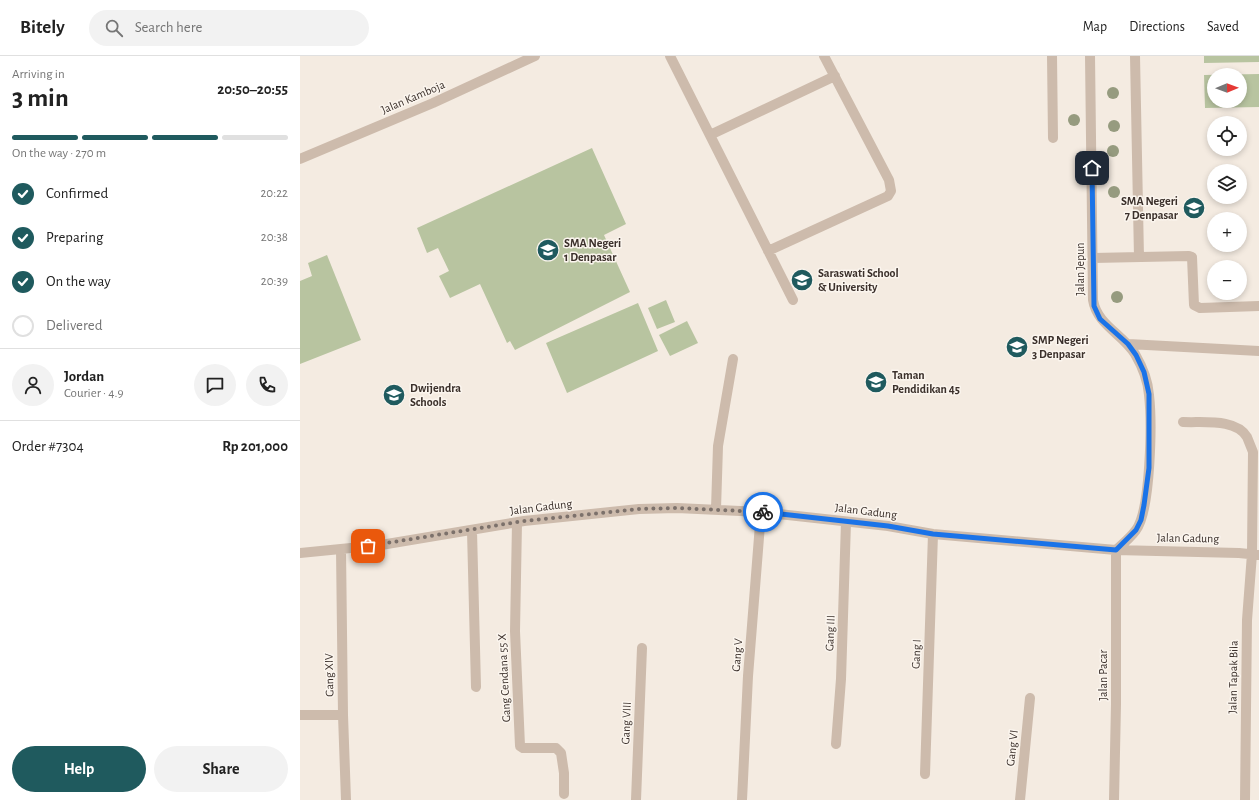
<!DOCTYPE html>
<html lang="en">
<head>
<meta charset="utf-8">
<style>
  body { margin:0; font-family:"Alegreya Sans",sans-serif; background:#f2f2f2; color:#222; height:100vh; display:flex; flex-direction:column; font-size:15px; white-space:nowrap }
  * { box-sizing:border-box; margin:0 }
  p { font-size:13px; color:#767676 }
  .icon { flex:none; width:22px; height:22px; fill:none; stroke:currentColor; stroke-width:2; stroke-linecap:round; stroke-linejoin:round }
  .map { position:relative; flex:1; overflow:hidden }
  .drawer { display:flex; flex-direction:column; background:#fff; width:300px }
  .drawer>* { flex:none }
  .needle { width:26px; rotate:89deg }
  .controls { position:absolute; left:907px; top:12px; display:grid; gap:8px }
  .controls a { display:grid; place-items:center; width:40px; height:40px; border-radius:50%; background:#fff; box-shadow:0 2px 6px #0003; font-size:20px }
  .pin { position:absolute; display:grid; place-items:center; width:34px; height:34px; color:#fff; margin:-17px; border-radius:8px; box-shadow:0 2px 6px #0006 }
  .courier { position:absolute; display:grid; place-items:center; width:40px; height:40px; margin:-20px; border:3px solid #1a73e8; border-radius:50%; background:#fff; color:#222; box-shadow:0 1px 5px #0007 }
  .head em { font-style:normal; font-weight:700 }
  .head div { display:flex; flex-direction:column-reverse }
  .head { display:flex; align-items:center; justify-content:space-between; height:68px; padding:0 12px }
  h1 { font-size:26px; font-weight:700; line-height:30px }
  .bar { display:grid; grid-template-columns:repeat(4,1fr); gap:6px 4px; align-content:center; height:48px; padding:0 12px }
  .bar i { height:5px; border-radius:3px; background:#e0e0e0 }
  .bar .selected { background:#1f5a5e }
  .bar p { grid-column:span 4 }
  .line { display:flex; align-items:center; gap:10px; padding:0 12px; border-top:1px solid #e0e0e0 }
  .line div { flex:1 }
  .round { display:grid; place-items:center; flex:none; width:42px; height:42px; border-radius:21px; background:#f2f2f2 }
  ol { padding:0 12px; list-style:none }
  li { display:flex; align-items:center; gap:12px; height:44px }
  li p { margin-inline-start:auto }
  li .icon { padding:4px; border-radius:50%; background:#1f5a5e; color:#fff; stroke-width:4 }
  li:last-child { color:#767676 }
  li i { width:22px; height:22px; border:2px solid #e0e0e0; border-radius:50% }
  .primary-button { display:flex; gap:8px; margin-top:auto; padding:8px 12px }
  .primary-button a { flex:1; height:46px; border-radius:24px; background:#1f5a5e; color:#fff; font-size:16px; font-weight:700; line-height:46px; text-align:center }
  .primary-button a+a { background:#f2f2f2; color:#222 }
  header { display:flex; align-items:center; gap:24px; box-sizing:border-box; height:56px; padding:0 20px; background:#fff; border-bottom:1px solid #e0e0e0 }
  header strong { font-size:19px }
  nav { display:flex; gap:22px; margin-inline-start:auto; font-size:14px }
  .search { width:280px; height:36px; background:#f2f2f2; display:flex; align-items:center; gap:10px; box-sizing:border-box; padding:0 14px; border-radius:22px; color:#767676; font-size:15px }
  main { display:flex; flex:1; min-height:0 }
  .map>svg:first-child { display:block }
  .green { fill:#b8c4a0; fill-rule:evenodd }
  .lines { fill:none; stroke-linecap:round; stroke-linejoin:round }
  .minor { stroke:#cdbbac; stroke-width:10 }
  .tree { fill:#969b7f }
  .done { stroke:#7c716b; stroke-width:4; stroke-dasharray:0 7.2 }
  .route { stroke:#1a73e8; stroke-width:5 }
  .labels { text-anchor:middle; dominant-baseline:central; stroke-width:3; stroke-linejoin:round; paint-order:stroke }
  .street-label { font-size:12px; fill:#3b302b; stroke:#fbf5ee }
  .poi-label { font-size:12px; font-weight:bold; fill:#3b302b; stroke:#fbf5ee; text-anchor:start }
</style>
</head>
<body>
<header>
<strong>Bitely</strong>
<div class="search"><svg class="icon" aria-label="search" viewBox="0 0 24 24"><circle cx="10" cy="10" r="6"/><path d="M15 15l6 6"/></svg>Search here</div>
<nav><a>Map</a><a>Directions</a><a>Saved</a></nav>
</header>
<main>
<section class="drawer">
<div class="head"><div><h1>3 min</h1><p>Arriving in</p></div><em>20:50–20:55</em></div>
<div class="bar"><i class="selected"></i><i class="selected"></i><i class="selected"></i><i></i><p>On the way · 270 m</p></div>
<ol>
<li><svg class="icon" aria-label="check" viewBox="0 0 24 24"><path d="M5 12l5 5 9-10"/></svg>Confirmed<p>20:22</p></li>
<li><svg class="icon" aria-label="check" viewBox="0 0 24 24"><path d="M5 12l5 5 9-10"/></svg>Preparing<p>20:38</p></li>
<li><svg class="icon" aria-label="check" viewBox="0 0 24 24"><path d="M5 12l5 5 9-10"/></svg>On the way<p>20:39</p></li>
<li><i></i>Delivered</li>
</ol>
<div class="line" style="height:72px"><a class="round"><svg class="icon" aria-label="person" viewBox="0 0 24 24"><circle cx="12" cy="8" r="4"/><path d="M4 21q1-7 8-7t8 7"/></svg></a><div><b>Jordan</b><p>Courier · 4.9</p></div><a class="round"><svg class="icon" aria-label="chat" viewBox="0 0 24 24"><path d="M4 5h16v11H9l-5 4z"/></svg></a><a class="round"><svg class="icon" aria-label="phone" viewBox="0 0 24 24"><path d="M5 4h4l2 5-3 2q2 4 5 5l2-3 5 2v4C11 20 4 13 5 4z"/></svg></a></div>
<div class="line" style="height:52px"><div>Order #7304</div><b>Rp 201,000</b></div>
<div class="primary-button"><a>Help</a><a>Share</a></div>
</section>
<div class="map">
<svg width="959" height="744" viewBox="0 0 959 744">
  <rect width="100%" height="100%" fill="#f4ebe1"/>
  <path class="green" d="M904,0h55v6l-55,1z
    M959,18v33l-54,1 -1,-33zM914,19h26v26h-26z
    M292,92l34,76 -22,11 26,57 -115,58 -5,-9 -3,2 -27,-59 -30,14 -11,-22 10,-5 -11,-23 -11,5 -10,-25z
    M27,199l34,85 -61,24v-83l12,-5 -4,-13z
    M366,244l9,22 -18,7 -9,-21z
    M338,247l20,48 -91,42 -21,-50z
    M387,265l11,22 -28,13 -11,-21z"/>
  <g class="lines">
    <path class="minor" d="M370,0l123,244
      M752,0l1,82
      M790,0l3,244c4,25 30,34 42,54 7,12 13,27 14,41 3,26 2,115 -13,135 -5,7 -13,14 -20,20
      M835,0l4,201
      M410,79l125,-59
      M0,103l133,-56 102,-47
      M468,195l120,-55 3,-5 -2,-11 -65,-124
      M793,202l96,-2 3,1 2,48 6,3 59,-2
      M828,288l131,7
      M883,366c20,1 53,-4 64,15 2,5 4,10 6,15l-1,102 -5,66 -2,180
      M416,453l2,-63 15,-87
      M217,467l-2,108 5,115 3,2h33l5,5 3,20v21
      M172,475l4,156
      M41,493l2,166 3,85
      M0,497l81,-8 143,-24 115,-12 38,-1 84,4 127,14 45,8 183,16 123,3 20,2
      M0,659h43
      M536,688l5,-65 5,-157
      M625,718l8,-240
      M336,744l6,-152
      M442,744l6,-124 13,-164
      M720,744l10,-102
      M814,744l2,-96v-154"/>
  </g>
  <g class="tree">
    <circle cx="813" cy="37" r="6"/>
    <circle cx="774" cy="64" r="6"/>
    <circle cx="814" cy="70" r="6"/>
    <circle cx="813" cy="95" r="6"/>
    <circle cx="814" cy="136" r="6"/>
    <circle cx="817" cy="241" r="6"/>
  </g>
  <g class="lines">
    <path class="done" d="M68,490l156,-25 115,-12 38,-1 86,4"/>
    <path class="route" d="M463,456l125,14 45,8 183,16 20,-20 5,-10 3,-15 5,-37v-74l-5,-22 -8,-17 -8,-11 -28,-25 -6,-13 -2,-138"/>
  </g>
  <defs>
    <g id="school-disc" transform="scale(1.15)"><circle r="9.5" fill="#1f5a5e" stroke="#fbf5ee"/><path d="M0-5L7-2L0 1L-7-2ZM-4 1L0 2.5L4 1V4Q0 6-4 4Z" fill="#fff"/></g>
  </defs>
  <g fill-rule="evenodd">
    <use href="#school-disc" x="894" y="152"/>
    <use href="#school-disc" x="248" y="194"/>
    <use href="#school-disc" x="502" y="224"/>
    <use href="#school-disc" x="717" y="291"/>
    <use href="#school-disc" x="576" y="326"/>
    <use href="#school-disc" x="94" y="339"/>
  </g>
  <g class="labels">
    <g class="street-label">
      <text transform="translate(113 41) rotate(-23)">Jalan Kamboja</text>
      <text transform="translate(780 213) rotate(-90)">Jalan Jepun</text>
      <text transform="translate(241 451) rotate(-7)">Jalan Gadung</text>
      <text transform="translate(566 455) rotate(7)">Jalan Gadung</text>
      <text transform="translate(888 482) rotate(1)">Jalan Gadung</text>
      <text transform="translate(530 577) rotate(-88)">Gang III</text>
      <text transform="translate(616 598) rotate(-88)">Gang I</text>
      <text transform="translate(437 599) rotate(-86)">Gang V</text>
      <text transform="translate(29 619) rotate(-91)">Gang XIV</text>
      <text transform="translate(803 619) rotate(-90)">Jalan Pacar</text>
      <text transform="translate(933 621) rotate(-89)">Jalan Tapak Bila</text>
      <text transform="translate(204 622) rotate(-93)">Gang Cendana 55 X</text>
      <text transform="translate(326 667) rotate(-88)">Gang VIII</text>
      <text transform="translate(712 692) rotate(-84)">Gang VI</text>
    </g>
    <g class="poi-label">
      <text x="878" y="145" text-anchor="end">SMA Negeri<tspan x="878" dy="14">7 Denpasar</tspan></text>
      <text x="264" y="187">SMA Negeri<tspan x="264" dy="14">1 Denpasar</tspan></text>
      <text x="518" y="217">Saraswati School<tspan x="518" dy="14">&amp; University</tspan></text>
      <text x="732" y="284">SMP Negeri<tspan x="732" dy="14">3 Denpasar</tspan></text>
      <text x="592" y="319">Taman<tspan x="592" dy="14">Pendidikan 45</tspan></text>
      <text x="110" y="332">Dwijendra<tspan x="110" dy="14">Schools</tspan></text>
    </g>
  </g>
</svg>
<div class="controls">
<a><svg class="needle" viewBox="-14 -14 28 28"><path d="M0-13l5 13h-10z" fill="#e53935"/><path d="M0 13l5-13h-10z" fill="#767676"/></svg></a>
<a><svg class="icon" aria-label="locate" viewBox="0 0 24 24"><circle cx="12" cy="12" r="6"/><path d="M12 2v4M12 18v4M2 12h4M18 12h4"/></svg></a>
<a><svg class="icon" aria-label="layers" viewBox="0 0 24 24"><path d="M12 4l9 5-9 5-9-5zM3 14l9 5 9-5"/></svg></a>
<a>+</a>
<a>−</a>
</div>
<div class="pin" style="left:68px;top:490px;background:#ea580c"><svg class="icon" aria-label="bag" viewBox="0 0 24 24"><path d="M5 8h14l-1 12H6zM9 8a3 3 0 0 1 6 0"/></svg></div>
<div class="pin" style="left:792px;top:112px;background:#1f2937"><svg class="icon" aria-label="home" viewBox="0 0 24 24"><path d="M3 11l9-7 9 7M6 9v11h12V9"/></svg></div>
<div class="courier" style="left:463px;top:456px"><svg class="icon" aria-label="bike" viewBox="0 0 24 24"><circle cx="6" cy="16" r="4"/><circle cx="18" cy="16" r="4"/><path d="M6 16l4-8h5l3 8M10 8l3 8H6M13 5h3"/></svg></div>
</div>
</main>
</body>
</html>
